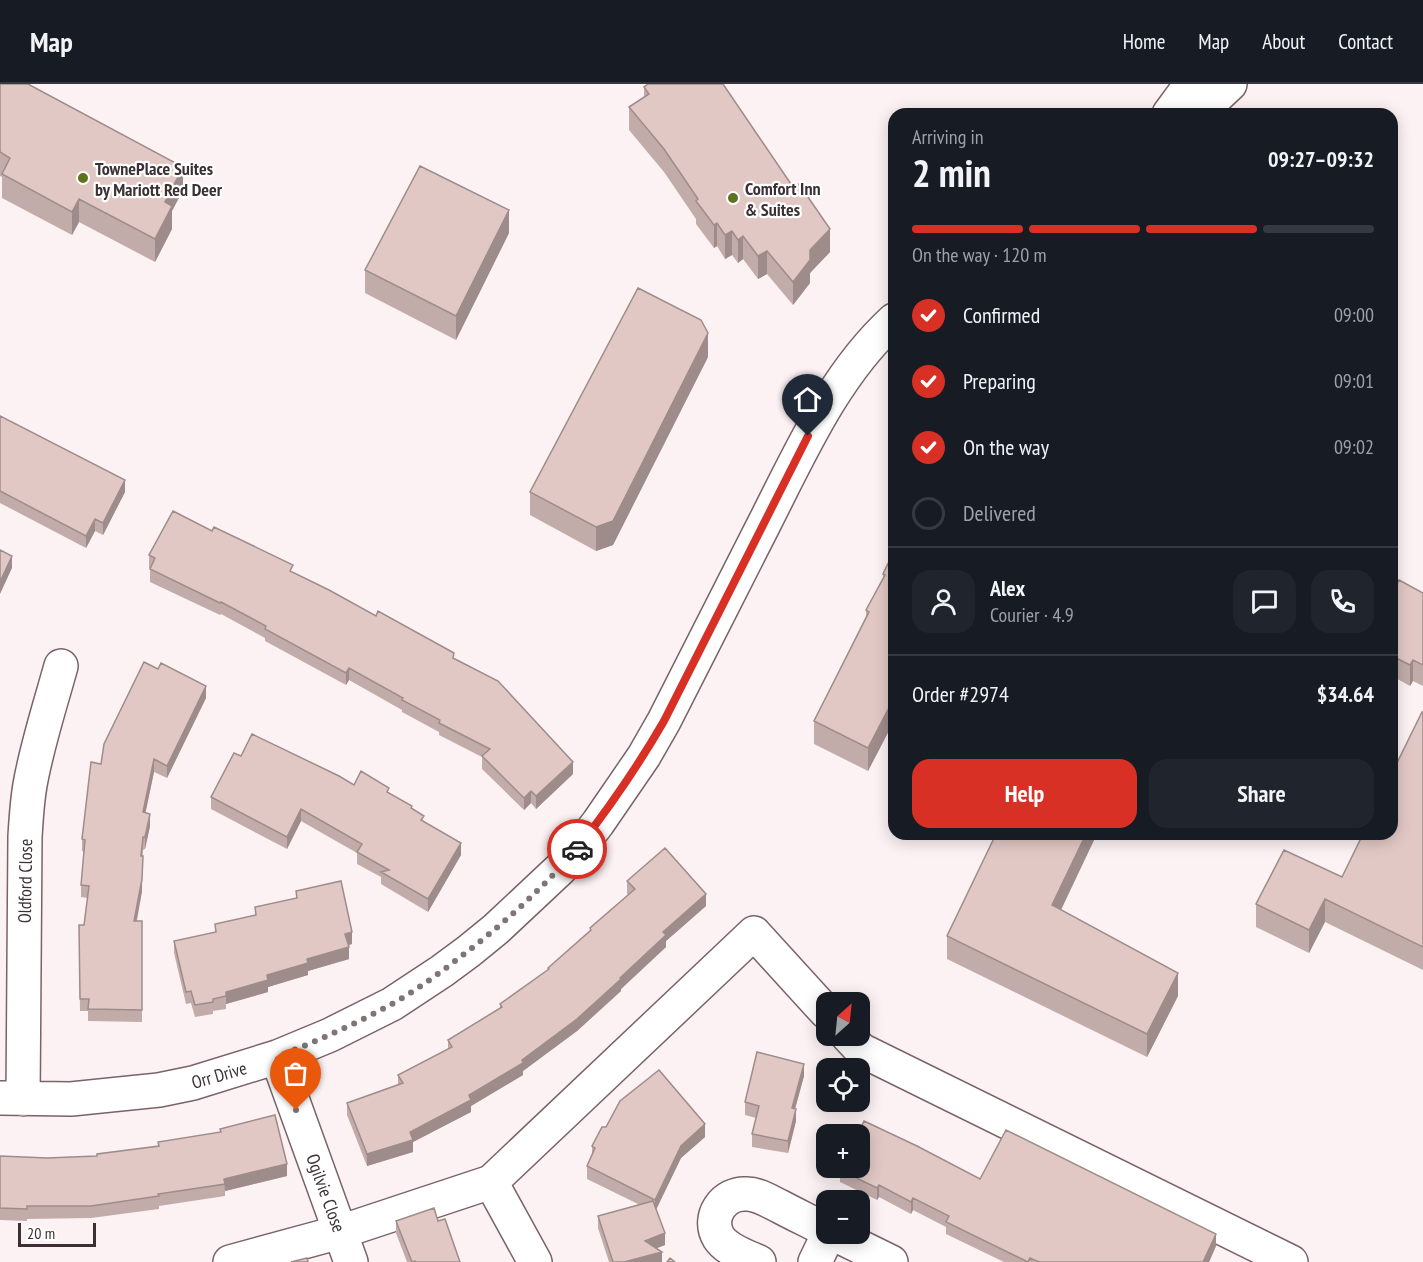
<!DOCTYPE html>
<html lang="en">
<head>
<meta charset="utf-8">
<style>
  body { margin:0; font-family:"PT Sans Narrow",sans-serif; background:#20242c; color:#f1f3f6; height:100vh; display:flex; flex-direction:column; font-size:22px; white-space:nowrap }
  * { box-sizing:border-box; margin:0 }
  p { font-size:20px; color:#9ea1a6 }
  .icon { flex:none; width:33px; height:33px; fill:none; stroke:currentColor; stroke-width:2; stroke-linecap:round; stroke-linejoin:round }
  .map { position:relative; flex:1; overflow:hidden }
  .side { position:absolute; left:888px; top:24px; width:510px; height:732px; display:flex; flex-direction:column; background:#171b24; border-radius:18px; box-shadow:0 3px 15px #0003 }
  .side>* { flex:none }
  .needle { width:39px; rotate:27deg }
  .buttons { position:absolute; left:816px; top:908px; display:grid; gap:12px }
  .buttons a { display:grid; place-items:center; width:54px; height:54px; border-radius:12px; background:#171b24; box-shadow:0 3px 15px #0003; font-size:30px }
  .scale { position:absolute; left:18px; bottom:15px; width:78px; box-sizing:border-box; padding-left:6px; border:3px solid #3b3134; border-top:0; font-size:16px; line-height:21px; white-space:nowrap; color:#3b3134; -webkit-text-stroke:4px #fff; paint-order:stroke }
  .pin { position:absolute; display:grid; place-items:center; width:51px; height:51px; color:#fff; margin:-62px -26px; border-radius:50% 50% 50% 0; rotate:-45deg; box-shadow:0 0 6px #0007 }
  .pin .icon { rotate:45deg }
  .courier { position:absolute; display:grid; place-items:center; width:60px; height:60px; margin:-30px; border:4px solid #d93025; border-radius:50%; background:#fff; color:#222; box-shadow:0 2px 8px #0007 }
  .overview em { font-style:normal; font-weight:700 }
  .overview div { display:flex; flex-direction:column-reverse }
  .overview { display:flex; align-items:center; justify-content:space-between; height:102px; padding:0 24px }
  h1 { font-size:39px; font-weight:700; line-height:45px }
  .bar { display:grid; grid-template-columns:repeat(4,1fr); gap:9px 6px; align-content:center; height:72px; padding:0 24px }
  .bar i { height:8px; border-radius:4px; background:#363941 }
  .bar .on { background:#d93025 }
  .bar p { grid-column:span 4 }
  .line { display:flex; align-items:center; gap:15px; padding:0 24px; border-top:2px solid #363941 }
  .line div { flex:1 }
  .round { display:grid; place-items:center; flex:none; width:63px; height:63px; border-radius:18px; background:#20242c }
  ol { padding:0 24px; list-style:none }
  li { display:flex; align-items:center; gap:18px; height:66px }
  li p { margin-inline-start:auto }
  li .icon { padding:6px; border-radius:50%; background:#d93025; color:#fff; stroke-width:4 }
  li:last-child { color:#9ea1a6 }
  li i { width:33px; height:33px; border:3px solid #363941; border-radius:50% }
  .button { display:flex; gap:12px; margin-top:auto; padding:12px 24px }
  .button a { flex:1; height:69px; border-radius:18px; background:#d93025; color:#fff; font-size:24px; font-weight:700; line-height:69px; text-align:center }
  .button a+a { background:#20242c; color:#f1f3f6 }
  header { display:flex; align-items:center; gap:36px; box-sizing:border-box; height:84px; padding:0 30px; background:#171b24; border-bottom:2px solid #363941 }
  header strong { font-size:28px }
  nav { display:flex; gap:33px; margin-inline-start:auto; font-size:21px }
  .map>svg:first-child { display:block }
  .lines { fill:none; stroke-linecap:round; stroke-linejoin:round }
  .minor-casing { stroke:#796369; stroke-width:36 }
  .minor { stroke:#fff; stroke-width:33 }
  .wall { fill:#c2aca9 }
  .shaded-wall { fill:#9e8c8a }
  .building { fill:#e2c8c5; stroke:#9e8c8a; stroke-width:1.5 }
  .done { stroke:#7f7577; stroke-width:6; stroke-dasharray:0 10.8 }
  .route { stroke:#d93025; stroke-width:8 }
  .poi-dot { fill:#5d7120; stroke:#fff; stroke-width:2 }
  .labels { text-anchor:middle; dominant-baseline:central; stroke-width:4.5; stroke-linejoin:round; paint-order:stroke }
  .poi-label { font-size:18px; font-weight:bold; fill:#3b3134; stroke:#fff; text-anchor:start }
  .street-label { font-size:18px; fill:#3b3134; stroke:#fff }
</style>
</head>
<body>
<header>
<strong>Map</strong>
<nav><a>Home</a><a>Map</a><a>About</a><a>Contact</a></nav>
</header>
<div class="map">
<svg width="1423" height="1178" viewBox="0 0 1423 1178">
  <rect width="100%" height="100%" fill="#fcf2f4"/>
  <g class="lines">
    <g class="minor-casing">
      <path id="minor" d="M1169,30l22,-30
        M1198,30l32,-30
        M847,951l14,15 430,212
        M277,973l74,205
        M0,1014l71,1 88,-9 34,-7 84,-26 53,-22 62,-31 50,-33 27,-20 27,-22 64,-60 17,-19 21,-27 46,-67 20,-35c34,-66 67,-133 101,-199 36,-71 70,-148 129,-202
        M23,1015l2,-262c1,-17 2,-35 5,-52 7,-40 20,-79 31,-119
        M832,1149l59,29
        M230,1178l110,-30 151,-50
        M535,1178l-44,-80 263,-249 72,79
        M759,1178c-13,-6 -31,-11 -40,-24 -13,-21 5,-46 28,-44 12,0 23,8 34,13 15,8 30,15 45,23
        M815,1178l14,-29"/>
    </g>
    <use href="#minor" class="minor"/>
  </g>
  <path class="wall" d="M0,0l183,106 -11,21v18l-17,33 -76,-40 -7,13 -70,-37v-21l-2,-1z
    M644,3l186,165 -20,21v10l-17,22 -26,-31 -9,5 -15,-20 -5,4 -6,-8 -7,4 -8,-13 -3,2 -18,-24v-5l-32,-47 -35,-42v-23l15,-10z
    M509,149l-53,107 -91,-47v-23z
    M708,273l-95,188 -17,6 -66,-36v-23z
    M0,332l125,76 -22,43 -8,-4 -9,17 -86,-45z
    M894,467v170l-26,50 -54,-27v-23l52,-105v-6l17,-32v-4z
    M149,471l144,17 161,87 119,115 -37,35 -5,-6 -7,7 -42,-41v-12l-43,-22v-3l-37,-20v-2l-53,-30 -3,5 -81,-44v-3l-44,-24 -1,1 -70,-33v-14h-1z
    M1423,509v93l-10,-5 -3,5 -18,-10v-82z
    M158,585l48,29 -39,80 -13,-6 -9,41 5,13 -5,23 -2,1 -1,41 -5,30h5v101l-54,-1v-10h-8l-1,-86h5l4,-27 -7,-1v-12l3,-33 -2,-1v-12l19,-75z
    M1423,628v258l-98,-48 -16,31 -53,-26v-23l86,-27z
    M241,672l113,29 35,8 23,16 12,12 37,34 -33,57 -47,-28v-7l-24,-13v-11l-56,-32 -14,28 -76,-40v-12z
    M627,797l79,25 -40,35v6l-45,42v2l-44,40 -54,40v4l-52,31v6l-58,30v10l-46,14 -20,-51v-12l51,-18v-10l50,-26v-9l52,-32v-4l48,-33v-3l42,-37v-3l38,-33 -1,-2z
    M296,807l56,53 -3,1v14l-41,12v4l-40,12v5l-42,12v5l-13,2v3l-18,3 -4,-14 -5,1 -12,-51v-12l41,-9v-8l40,-9v-8l41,-8z
    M1061,826l117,86 -31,61 -200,-98v-23z
    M804,992l-9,33 1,12 -8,32 -36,-6v-13l4,-16 -11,-3v-13z
    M606,1043l99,10 -24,21 -25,51 9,36 -9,3 6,14h-53l-11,-34v-12l42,-11 -53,-26v-13l5,-11v-9z
    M220,1045l67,47 -62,15v5l-66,10v3l-68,9 -64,1v2l-27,-1v-64l47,2 50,-2 61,-10v-4l62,-10z
    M840,1086l140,9 236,67 -7,16h-205l-58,-28v-7l-33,-17 -2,4 -32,-17 -2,3 -37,-18z
    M396,1137h42l22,41h-53l-11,-29z"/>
  <path class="shaded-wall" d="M183,83v23l-11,21v18l-17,33v-23l10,-37z
    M79,115v23l-7,13v-23z
    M509,126v23l-53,107v-24z
    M717,139v23l-3,2v-23z
    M830,145v23l-20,21v10l-17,22v-23l17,-32z
    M732,147v24l-7,4v-24z
    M743,152v23l-5,4v-23z
    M767,167v23l-9,5v-23z
    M708,249v24l-95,188 -17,6v-24z
    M125,396v12l-22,43v-12z
    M95,435v12l-9,17v-12z
    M12,472v12l-12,26v-12z
    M1413,576v21l-3,5v-21z
    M349,584v12l-3,5v-12z
    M206,602v12l-39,80v-12z
    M894,614v23l-26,50v-23z
    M154,675v13l-11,53v-13z
    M573,678v12l-37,35v-13z
    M531,707v12l-7,7v-12z
    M301,725v12l-14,28v-12z
    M150,730v12l-5,23v-12z
    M1086,750h11l-45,95v-24z
    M461,759v12l-33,57v-13z
    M142,795v12l-8,42v-12z
    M706,810v12l-40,35v6l-45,42v2l-44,40 -54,40v4l-52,31v6l-58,30v10l-46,14v-12l102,-59 53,-35 98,-82 43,-46z
    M1325,815v23l-16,31v-23z
    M352,848v12l-7,2v-12z
    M349,863v12l-41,12v4l-40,12v5l-42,12v-12l41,-17 40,-16z
    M1178,889v23l-31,61v-23z
    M804,980v12l-12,44v-12z
    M796,1025v12l-8,32v-12z
    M705,1040v13l-24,21 -26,54v-12l26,-54z
    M287,1080v12l-62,15 -1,-12z
    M879,1101v12l-2,3v-12z
    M913,1114v12l-2,4v-12z
    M665,1149v12l-20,8v-12z
    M1216,1150v12l-7,16h-6z
    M662,1168v10h-38z"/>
  <path class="building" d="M0,0h28l155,83 -18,35 7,4 -17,33 -76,-40 -7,13 -70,-38 8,-16 -10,-6z
    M648,0h75l70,103 6,-3 31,45 -20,21v10l-17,22 -26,-31 -9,5 -15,-20 -5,4 -6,-9 -7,4 -8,-12 -3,2 -18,-24 2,-2 -34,-50 -35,-42 20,-13 -5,-7z
    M420,82l89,44 -53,106 -91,-46z
    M638,204l63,32 7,13 -95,188 -17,6 -66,-35z
    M0,332l125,64 -22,43 -8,-4 -9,17 -86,-45z
    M173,427l39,20 2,-4 79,38 -3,6 39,19 47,26 2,-5 76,42 -1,5 45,23 75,81 -37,34 -5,-5 -7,7 -42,-42 8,-7 -51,-26 1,-3 -38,-20 1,-2 -54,-30 -3,5 -81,-44 1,-3 -45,-24 -1,1 -70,-34 5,-11 -6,-3z
    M0,466l12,6 -12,26z
    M894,467v147l-26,50 -54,-27 55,-109 -3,-2 19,-35 -2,-1z
    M1399,496l24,13v72l-10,-5 -3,5 -18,-9v-62z
    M144,578l14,7 3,-6 45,23 -39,80 -13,-7 -11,53 7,2 -5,23h-2l-2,19h2l-1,23 -8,42h8v89l-54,-1 1,-10h-9l-1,-74h5l5,-39 -8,-1 4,-45 -3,-1 9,-77 10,2 3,-20z
    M1422,628h1v235l-98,-48 -16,31 -53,-26 28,-54 58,27 21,-43h29v-61z
    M252,650l87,42 15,9 7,-14 28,17 -2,4 25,14 -1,2 13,8 -3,4 40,23 -33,56 -47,-27 8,-2 -32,-18 5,-8 -61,-35 -14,28 -76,-40 23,-44 7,3z
    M996,750h90l-34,71 126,68 -31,61 -200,-98z
    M665,764l41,46 -43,38 3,3 -46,43 1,1 -44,40 -55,41 1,3 -54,32 2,5 -61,32 3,8 -46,14 -20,-51 56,-20 -5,-8 54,-28 -4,-7 54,-33 -2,-3 49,-35 -1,-1 43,-38 -1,-2 45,-39 -8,-8z
    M341,797l11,51 -7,2 4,13 -42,12 1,4 -41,12 1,5 -42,12v4l-13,3v3l-18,3 -4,-14 -5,1 -12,-51 42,-9 -1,-8 41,-9 -1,-8 42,-9 -1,-7z
    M757,968l47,12 -12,44 4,1 -8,32 -36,-7 7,-28 -14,-4z
    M659,986l46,54 -24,22 -26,54 -68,-34 8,-18 -3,-2 10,-19h4l14,-26z
    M275,1031l12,49 -63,15 1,5 -67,10 1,2 -68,10h-64v3l-27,-1v-52l47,2 50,-2v-2l62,-8 -1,-4 63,-10 -1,-3z
    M864,1037l53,25 63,33 26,-49 210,104 -13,28h-164l-9,-4 -2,4 -82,-40 3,-6 -36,-18 -2,4 -32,-17 -2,3 -37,-18 2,-3h18v-33h-2z
    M653,1117l12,32 -20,8 17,11 -38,10h-11l-15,-46z
    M434,1124l4,13 7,-2 15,43h-45v-1l-3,1 -16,-41z
    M307,1174l1,4h-17z
    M670,1174l5,4h-8z"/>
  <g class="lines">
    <path class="done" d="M296,1026l-19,-53c39,-16 77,-32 113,-52 24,-13 47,-30 69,-47 42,-32 82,-68 118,-109"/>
    <path class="route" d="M577,765c32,-41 61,-83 87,-128l144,-285"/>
  </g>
  <g class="poi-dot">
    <circle cx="83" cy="94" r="6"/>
    <circle cx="733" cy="114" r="6"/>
  </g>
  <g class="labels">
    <g class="poi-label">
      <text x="95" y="84">TownePlace Suites<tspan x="95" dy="21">by Mariott Red Deer</tspan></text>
      <text x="745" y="104">Comfort Inn<tspan x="745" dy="21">&amp; Suites</tspan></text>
    </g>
    <g class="street-label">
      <text transform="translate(25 797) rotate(-89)">Oldford Close</text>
      <text transform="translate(219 991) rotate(-16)">Orr Drive</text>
      <text transform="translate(326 1109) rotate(70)">Ogilvie Close</text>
    </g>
  </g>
</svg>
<div class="buttons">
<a><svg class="needle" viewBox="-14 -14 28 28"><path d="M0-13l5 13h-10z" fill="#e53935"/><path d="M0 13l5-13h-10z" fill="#9ea1a6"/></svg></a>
<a><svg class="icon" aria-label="locate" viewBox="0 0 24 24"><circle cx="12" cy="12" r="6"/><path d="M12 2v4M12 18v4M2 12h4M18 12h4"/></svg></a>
<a>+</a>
<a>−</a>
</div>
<div class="scale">20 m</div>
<div class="pin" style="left:296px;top:1026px;background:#ea580c"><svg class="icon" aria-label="bag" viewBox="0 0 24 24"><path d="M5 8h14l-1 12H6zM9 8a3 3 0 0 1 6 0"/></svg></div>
<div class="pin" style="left:808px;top:352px;background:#1f2937"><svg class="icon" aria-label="home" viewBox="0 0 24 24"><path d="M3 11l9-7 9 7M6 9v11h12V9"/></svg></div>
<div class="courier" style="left:577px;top:765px"><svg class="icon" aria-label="car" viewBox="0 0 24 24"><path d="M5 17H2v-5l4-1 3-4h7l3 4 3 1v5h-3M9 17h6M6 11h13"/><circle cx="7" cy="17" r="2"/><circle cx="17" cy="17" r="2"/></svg></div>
<section class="side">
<div class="overview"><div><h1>2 min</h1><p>Arriving in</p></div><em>09:27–09:32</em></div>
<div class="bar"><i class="on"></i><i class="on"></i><i class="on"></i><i></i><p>On the way · 120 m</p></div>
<ol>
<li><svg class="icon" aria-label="check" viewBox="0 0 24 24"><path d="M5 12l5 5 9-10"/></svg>Confirmed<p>09:00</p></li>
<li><svg class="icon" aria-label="check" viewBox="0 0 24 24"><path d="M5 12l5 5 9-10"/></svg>Preparing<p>09:01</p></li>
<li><svg class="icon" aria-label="check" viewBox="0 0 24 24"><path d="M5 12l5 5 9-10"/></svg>On the way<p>09:02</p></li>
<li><i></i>Delivered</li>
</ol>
<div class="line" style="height:108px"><a class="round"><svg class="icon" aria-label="person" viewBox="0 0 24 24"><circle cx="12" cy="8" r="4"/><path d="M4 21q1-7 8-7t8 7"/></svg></a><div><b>Alex</b><p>Courier · 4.9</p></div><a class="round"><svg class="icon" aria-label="chat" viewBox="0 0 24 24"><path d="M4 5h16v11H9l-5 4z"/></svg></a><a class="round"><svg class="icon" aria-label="phone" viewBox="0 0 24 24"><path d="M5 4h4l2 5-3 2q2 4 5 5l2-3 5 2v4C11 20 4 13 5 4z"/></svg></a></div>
<div class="line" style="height:78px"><div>Order #2974</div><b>$34.64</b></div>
<div class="button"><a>Help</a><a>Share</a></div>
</section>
</div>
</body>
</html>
